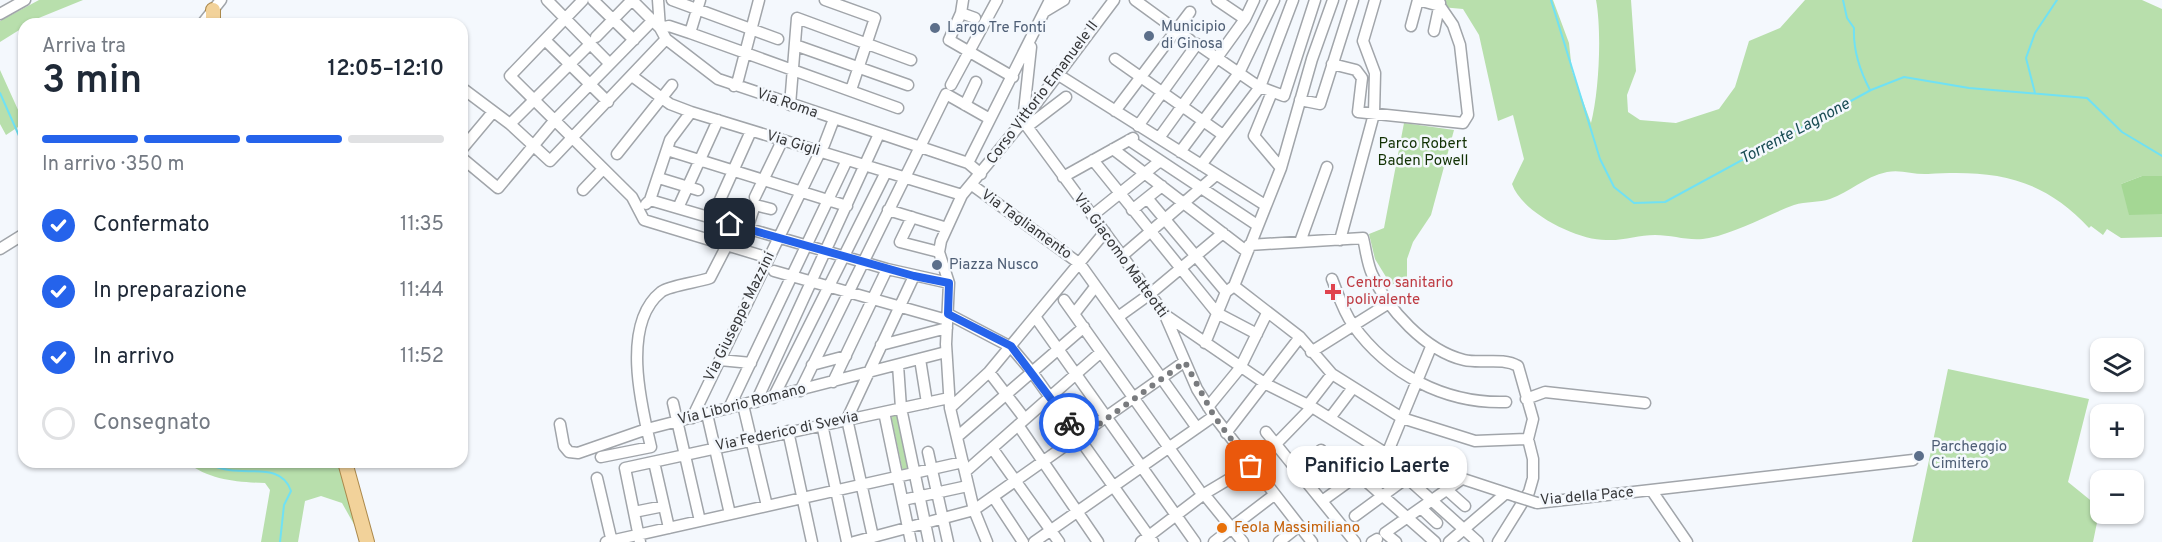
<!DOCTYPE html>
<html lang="it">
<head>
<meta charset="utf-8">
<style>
  body { margin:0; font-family:Overpass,sans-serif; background:#f6f6f7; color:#1f2937; height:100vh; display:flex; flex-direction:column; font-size:22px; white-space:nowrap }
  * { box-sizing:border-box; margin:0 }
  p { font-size:20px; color:#747a83 }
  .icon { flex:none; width:33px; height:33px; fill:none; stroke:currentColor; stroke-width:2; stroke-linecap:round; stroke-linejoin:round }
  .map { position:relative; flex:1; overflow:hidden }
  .sheet { position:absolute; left:18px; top:18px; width:450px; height:450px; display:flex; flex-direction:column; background:#fff; border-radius:18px; box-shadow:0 2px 4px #0004 }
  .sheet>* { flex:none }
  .tools { position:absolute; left:2090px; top:338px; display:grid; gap:12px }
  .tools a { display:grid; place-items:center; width:54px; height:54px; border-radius:12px; background:#fff; box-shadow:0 2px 4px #0004; font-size:30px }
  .pin { position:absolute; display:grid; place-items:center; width:51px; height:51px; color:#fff; margin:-26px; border-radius:12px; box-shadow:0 3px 9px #0006 }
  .courier { position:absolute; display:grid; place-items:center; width:60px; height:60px; margin:-30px; border:4px solid #2563eb; border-radius:50%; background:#fff; color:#222; box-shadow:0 2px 8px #0007 }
  .bubble { position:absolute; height:42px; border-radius:18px; background:#fff; box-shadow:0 2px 4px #0004; font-size:20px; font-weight:600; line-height:42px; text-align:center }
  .summary em { font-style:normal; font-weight:600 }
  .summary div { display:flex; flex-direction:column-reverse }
  .summary { display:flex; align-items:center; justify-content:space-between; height:102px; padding:0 24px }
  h1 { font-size:39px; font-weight:600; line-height:45px }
  .bar { display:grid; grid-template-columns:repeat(4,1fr); gap:9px 6px; align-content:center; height:72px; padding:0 24px }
  .bar i { height:8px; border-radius:4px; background:#e0e1e3 }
  .bar .active { background:#2563eb }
  .bar p { grid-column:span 4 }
  ol { padding:0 24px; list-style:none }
  li { display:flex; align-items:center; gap:18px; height:66px }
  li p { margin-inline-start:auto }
  li .icon { padding:6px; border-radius:50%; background:#2563eb; color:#fff; stroke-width:4 }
  li:last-child { color:#747a83 }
  li i { width:33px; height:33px; border:3px solid #e0e1e3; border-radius:50% }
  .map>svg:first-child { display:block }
  .green { fill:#b8dfac }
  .forest { fill:#a4d794 }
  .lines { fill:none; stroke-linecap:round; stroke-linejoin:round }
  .stream { stroke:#70e1f4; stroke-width:2 }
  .minor-casing { stroke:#a1a5aa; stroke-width:13 }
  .major-casing { stroke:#ab894c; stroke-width:16 }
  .minor { stroke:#fff; stroke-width:10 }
  .major { stroke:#f2d29a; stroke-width:14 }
  .minor-bridge-casing { stroke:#a1a5aa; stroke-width:13; stroke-linecap:butt }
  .minor-bridge { stroke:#fff; stroke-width:10 }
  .done { stroke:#797b7e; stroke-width:6; stroke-dasharray:0 10.8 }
  .route { stroke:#2563eb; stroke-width:8 }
  .service-dot { fill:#5c6f8a; stroke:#f4f8fd; stroke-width:2 }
  .health-dot { fill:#e0444e; stroke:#f4f8fd; stroke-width:2 }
  .food-dot { fill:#e8710a; stroke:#f4f8fd; stroke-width:2 }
  .labels { text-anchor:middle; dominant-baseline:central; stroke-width:5; stroke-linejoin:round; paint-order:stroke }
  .service-label { font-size:15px; fill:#4e5e75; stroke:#f4f8fd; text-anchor:start }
  .street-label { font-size:15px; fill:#37383a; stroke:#f4f8fd }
  .park-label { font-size:15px; fill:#123204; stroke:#f4f8fd }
  .health-label { font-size:15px; fill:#be3a42; stroke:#f4f8fd; text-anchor:start }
  .food-label { font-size:15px; fill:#c56008; stroke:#f4f8fd; text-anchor:start }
  .water-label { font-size:16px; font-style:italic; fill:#184b53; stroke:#f4f8fd }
</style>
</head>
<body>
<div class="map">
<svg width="2162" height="542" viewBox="0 0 2162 542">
  <rect width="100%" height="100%" fill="#f4f8fd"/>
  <path class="green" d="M39,0h44l-59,24v3l-24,15v-21z
    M1443,0h110l16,43 3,28 19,52c8,-31 11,-91 5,-123h35l5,71 -9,24 1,17 12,8 36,3 43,-14 16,-22 14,-46 31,-13 25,-28h337l20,9v167h-20l-21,8 17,30h24v23l-41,1 -14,-9 -4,6 -12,-9 -2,2c-47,-51 -95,-58 -161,-54 -14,1 -27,-5 -41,-2 -23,5 -37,20 -57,27 -11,4 -24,2 -36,6 -27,10 -56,27 -85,33 -19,4 -35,-3 -54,-3 -16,0 -32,6 -49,5 -29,0 -84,-27 -94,-56l12,-25 -11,-44 -15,6 -19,-86 -16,-26 -22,-2z
    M0,70l24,53 -18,12 -6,-11z
    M1404,123l50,7 -23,85 -18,27 -6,17v20l-16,6 -16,-26 -6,-25 15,-6z
    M1948,369l141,30 -21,83 32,26 -7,34h-181z
    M897,415l11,56 -5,1 -12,-56z
    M186,462h154l20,73 -18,-32 -21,-7 -16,5 -7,41h-37l9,-52 -5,-7c-30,-1 -55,-3 -79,-21z"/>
  <path class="forest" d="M2142,176h20v38l-33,1 -8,-31z"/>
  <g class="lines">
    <path class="stream" d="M1551,0l49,159 14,28 20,16 31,-1 206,-112 33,-13 65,11 118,10 35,34 40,24
      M1843,0l4,18 7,10c-1,21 6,43 16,62
      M0,93l24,54
      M2035,93l-9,-35 9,-25 22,-33
      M202,462c8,3 18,7 27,8 23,4 53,-6 62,21l-7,14 -4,37"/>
    <g class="minor-casing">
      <path id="minor" d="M547,0l60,61
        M583,0l-73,76 122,121 12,23 125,38
        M593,0l41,40
        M632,0l28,28 6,11 52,40 250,84 13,11
        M658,0l2,28
        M672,0l106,39
        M825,0l50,18 -24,72
        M963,0l-2,13 -12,27 64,37
        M1135,0l55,40
        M1217,0l28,19
        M1044,12l20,-12
        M961,13l14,5
        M0,14l25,-14
        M202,24l19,-24
        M1411,26l7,-26
        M660,28l9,-2 21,7 208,75
        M1434,31l6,-28
        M690,33l10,-33
        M596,37l36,-37
        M545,40l63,62
        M795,45l113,40
        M1115,59l108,76
        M1332,64l24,6 6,8 -4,34 105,11 5,-8 -8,-70 -7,-20 -13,-19 -22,-6
        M1057,74l208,131
        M632,76l38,28 21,8 271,83
        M951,85l46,-85
        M734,86l4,-6 21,-80
        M1260,87l24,9 31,-96
        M462,88l48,36 40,37 116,-122
        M1272,92l-18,44 27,32
        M1300,100l20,4 33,-104
        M790,105l7,-87 114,42
        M965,105l11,-23
        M1115,111l75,-99
        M1023,121l141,192 33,76 17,27 98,126
        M1023,121l8,-74
        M510,124l80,-80
        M1028,126l38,-29
        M1138,126l59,-82 58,40
        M1159,138l86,-119 9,-19
        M1129,140l128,85
        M824,145l10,-26
        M462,149l31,-37
        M1113,149l133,102
        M667,150l180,56
        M1180,152l59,-79 35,-73
        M617,154l55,-69
        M462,158l36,30 56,-67 99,-101
        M1093,160l124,153 40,21
        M968,163l82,-163
        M1201,165l59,-78 33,-87
        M1063,177l70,-39
        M662,179l36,11
        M972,185l108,79 117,164
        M583,190l20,-21
        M755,197l27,-56
        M1147,198l79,94
        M650,200l237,69 62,14
        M646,204l4,-4 20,-60 21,-28
        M678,208l40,-88
        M888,210l59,18
        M1132,210l30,-24
        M715,211l36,-80
        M1093,215l67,-54
        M912,217l-12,25 39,10
        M747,229l8,-24 16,4
        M1340,240l34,-126 1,-41 -12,-32 12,-41
        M1300,242l27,-75
        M1249,245l114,-7c3,12 4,25 9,36 15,35 54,77 92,86 17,4 38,-3 54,6l15,53 -5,20 5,20v19l-4,14 -31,50
        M0,249l24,-15
        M1122,256l94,-81
        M774,271l173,49
        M1332,279c6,15 11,32 21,46 35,49 92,79 153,77
        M1234,286l66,51 32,37 70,44 73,23 53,-2
        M1064,300l135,190
        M948,314l63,33 21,25 121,170
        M1074,314l21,-27
        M1164,314l102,70 46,23 75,47 128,42
        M1118,317l32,-23 73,-61
        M1036,318l159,224
        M1205,343l21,-51 8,-6 47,-118 31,-109 21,-59
        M881,345l66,-17
        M1311,352l78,-49
        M920,359l7,44
        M720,360l31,3
        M812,365l34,-9
        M898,365l3,43 28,134
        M989,372l36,47
        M833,382l54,-113
        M800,391l146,-297 44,25
        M773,398l113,-226
        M1526,399l19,-7 100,11
        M756,402l123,-268
        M673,403l27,118
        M743,405l24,101
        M1308,405l24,-31
        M1208,407l32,-39 27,-55
        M729,408l118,-248
        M950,408l39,-36 116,-140
        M884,412l27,130
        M707,414l23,100
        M692,418l128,-266
        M1330,418l22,-29
        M560,424l4,22 5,6 9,1 69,-24 299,-77
        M822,424l25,118
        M1018,425l80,117
        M788,431l24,111
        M1266,432l89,110
        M1226,433l74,-96
        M957,437l127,-110
        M1276,444l36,-37
        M992,448l67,94
        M928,452l20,90
        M601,457l50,-10c-10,-42 -30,-123 10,-155 7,-6 38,-10 49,-14l17,-33
        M654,462l15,66
        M1298,471l23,-21
        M965,472l136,-120
        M1359,475l76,67
        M597,478l15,64
        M1407,478l71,64
        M1447,490l18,16
        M1652,491l35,51
        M1204,494l39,48
        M994,498l29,44
        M903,500l60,-13
        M1322,501l65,-47 44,-107
        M1537,503l376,-43
        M1421,508l16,15
        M634,512l30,-6
        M1355,516l68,-50
        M1236,524l38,-29
        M873,537l-26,-118 67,-143
        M606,542l357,-80
        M640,542l-15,-74 324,-70
        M854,542l120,-32 210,-148
        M987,542l-13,-32 -24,-102 -4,-64 3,-61 -10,-31 2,-11 21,-46 61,-74 91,-121
        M1034,542l180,-126
        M1141,542l63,-48 47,-28
        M1214,542l19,-15
        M1279,542l20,-16
        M1372,542l5,-3
        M1396,542l-11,-9 77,-54
        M1449,542l56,-48"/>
    </g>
    <g class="major-casing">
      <path id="major" d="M213,10v14
        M345,462l22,80"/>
    </g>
    <use href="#minor" class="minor"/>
    <use href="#major" class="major"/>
    <g class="minor-bridge-casing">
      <path id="minor-bridge" d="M1515,496l22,7"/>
    </g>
    <use href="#minor-bridge" class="minor-bridge"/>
  </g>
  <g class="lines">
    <path class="done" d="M1069,423l11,15 105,-76 29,54 37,50"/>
    <path class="route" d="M730,224l184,52 35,7 -1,31 63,32 58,77"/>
  </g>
  <g class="service-dot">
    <circle cx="935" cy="28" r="6"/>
    <circle cx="1149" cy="36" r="6"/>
    <circle cx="937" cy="265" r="6"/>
    <circle cx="1919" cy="456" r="6"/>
  </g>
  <path class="health-dot" d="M1330 283h6v6h6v6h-6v6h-6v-6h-6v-6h6z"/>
  <circle class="food-dot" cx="1222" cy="528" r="6"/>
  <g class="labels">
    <g class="service-label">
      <text x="1161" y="27">Municipio<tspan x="1161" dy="17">di Ginosa</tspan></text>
      <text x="947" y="28">Largo Tre Fonti</text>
      <text x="949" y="265">Piazza Nusco</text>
      <text x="1931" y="447">Parcheggio<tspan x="1931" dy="17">Cimitero</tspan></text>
    </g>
    <g class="street-label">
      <text transform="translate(1043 93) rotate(-53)">Corso Vittorio Emanuele II</text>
      <text transform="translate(787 104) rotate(19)">Via Roma</text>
      <text transform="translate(793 144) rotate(17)">Via Gigli</text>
      <text transform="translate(1026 225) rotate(36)">Via Tagliamento</text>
      <text transform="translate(1120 256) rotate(54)">Via Giacomo Matteotti</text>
      <text transform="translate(740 317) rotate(-64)">Via Giuseppe Mazzini</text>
      <text transform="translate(742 405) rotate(-14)">Via Liborio Romano</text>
      <text transform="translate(787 432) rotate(-12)">Via Federico di Svevia</text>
      <text transform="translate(1587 497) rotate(-5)">Via della Pace</text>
    </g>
    <g class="park-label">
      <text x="1423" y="144">Parco Robert<tspan x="1423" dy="17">Baden Powell</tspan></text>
    </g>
    <g class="health-label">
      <text x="1346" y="283">Centro sanitario<tspan x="1346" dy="17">polivalente</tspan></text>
    </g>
    <g class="food-label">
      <text x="1234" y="528">Feola Massimiliano</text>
    </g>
    <g class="water-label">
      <text transform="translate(1795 132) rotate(-28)">Torrente Lagnone</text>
    </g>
  </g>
</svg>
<div class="tools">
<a><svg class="icon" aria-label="layers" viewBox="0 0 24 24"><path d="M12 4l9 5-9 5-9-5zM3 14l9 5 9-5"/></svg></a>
<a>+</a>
<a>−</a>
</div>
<div class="pin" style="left:1251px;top:466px;background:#ea580c"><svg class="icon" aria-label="bag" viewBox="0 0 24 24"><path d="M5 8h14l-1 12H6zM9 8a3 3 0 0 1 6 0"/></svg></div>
<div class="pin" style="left:730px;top:224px;background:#1f2937"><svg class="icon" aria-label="home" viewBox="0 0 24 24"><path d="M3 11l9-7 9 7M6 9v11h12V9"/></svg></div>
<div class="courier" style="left:1069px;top:423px"><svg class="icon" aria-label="bike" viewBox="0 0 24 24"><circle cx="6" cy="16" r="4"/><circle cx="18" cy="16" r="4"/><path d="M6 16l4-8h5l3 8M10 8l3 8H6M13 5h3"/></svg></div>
<div class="bubble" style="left:1287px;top:446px;width:180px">Panificio Laerte</div>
<section class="sheet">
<div class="summary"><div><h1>3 min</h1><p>Arriva tra</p></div><em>12:05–12:10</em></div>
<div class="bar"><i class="active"></i><i class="active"></i><i class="active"></i><i></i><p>In arrivo · 350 m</p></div>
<ol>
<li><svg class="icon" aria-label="check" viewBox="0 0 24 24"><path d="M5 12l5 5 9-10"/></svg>Confermato<p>11:35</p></li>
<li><svg class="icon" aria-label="check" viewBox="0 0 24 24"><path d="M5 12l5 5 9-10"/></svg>In preparazione<p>11:44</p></li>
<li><svg class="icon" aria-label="check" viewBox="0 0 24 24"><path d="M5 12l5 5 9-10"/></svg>In arrivo<p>11:52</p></li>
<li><i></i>Consegnato</li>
</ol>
</section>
</div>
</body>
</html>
